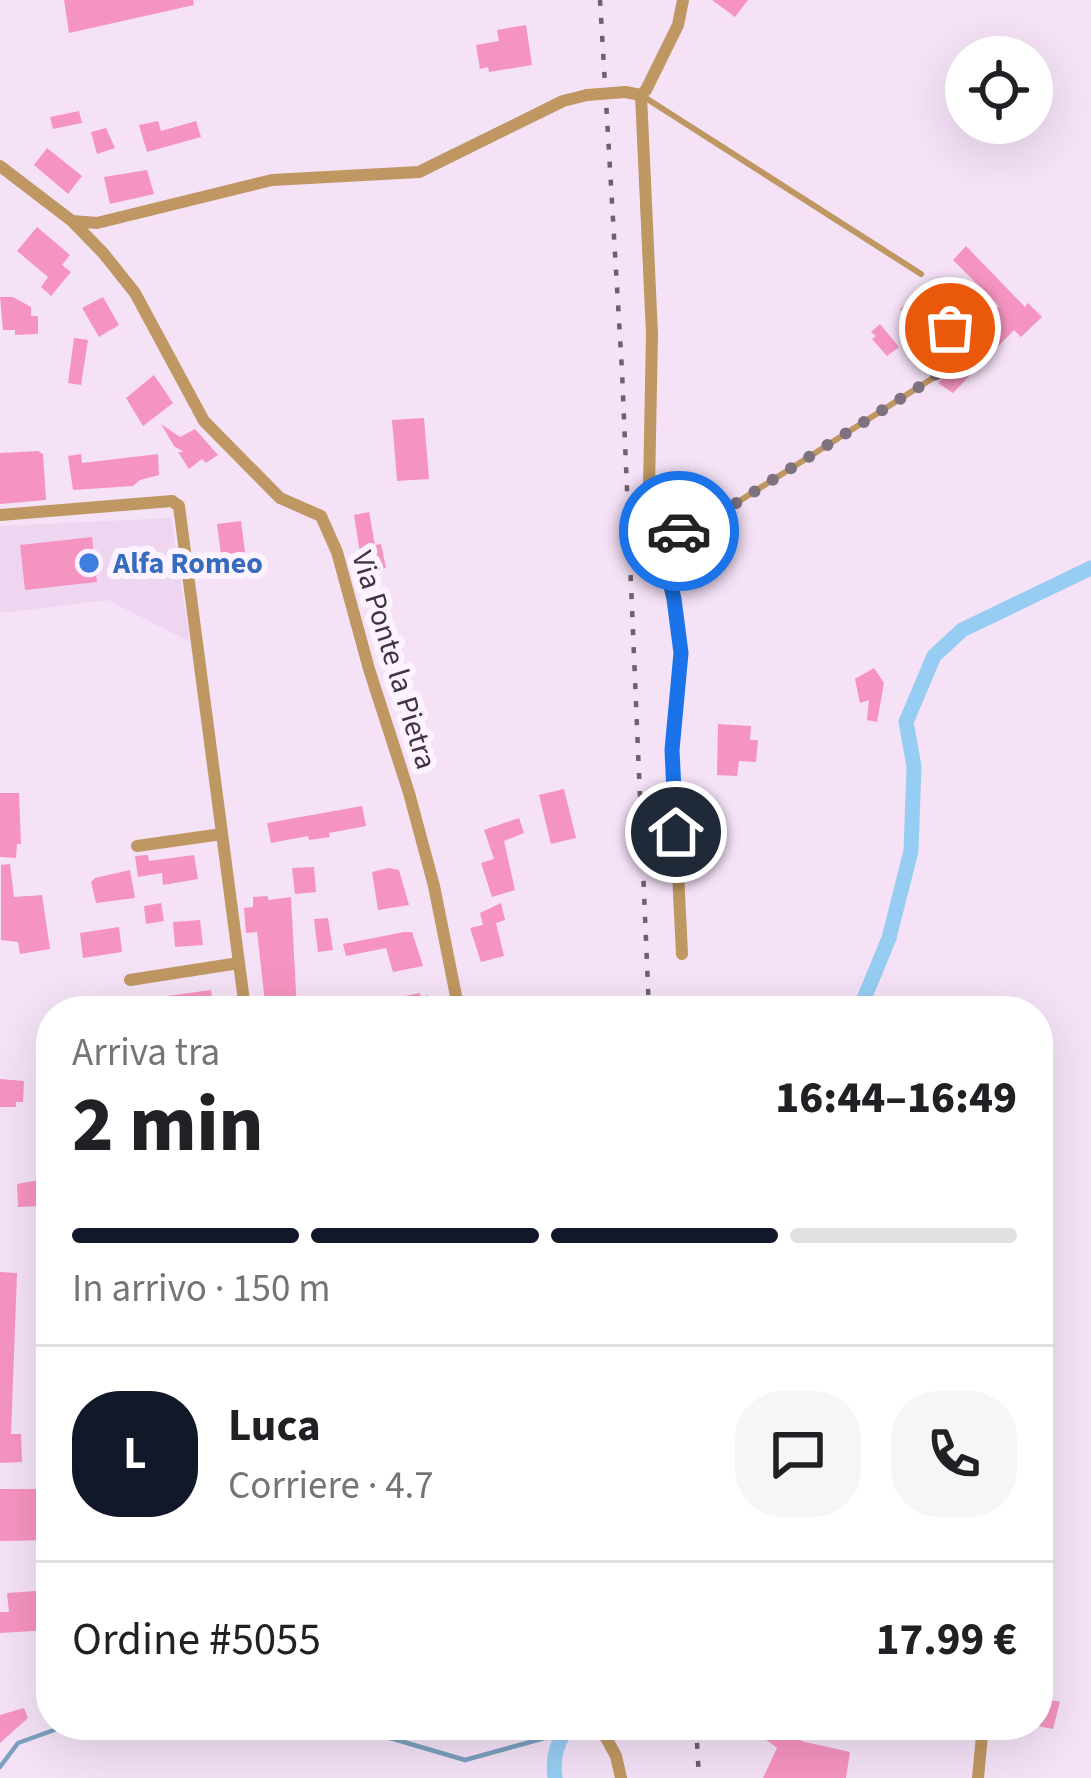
<!DOCTYPE html>
<html lang="it">
<head>
<meta charset="utf-8">
<style>
  body { margin:0; font-family:"Source Sans 3",sans-serif; background:#f6f6f6; color:#202124; height:100vh; display:flex; flex-direction:column; font-size:45px; white-space:nowrap }
  * { box-sizing:border-box; margin:0 }
  p { font-size:39px; color:#757577 }
  .icon { flex:none; width:66px; height:66px; fill:none; stroke:currentColor; stroke-width:2; stroke-linecap:round; stroke-linejoin:round }
  .map { position:relative; flex:1; overflow:hidden }
  .panel { position:absolute; left:36px; top:996px; width:1017px; height:744px; display:flex; flex-direction:column; background:#fff; border-radius:48px; box-shadow:0 12px 48px #0002 }
  .panel>* { flex:none }
  .controls { position:absolute; left:945px; top:36px; display:grid; gap:24px }
  .controls a { display:grid; place-items:center; width:108px; height:108px; border-radius:50%; background:#fff; box-shadow:0 12px 48px #0002; font-size:60px }
  .pin { position:absolute; display:grid; place-items:center; width:102px; height:102px; color:#fff; margin:-51px; border:6px solid #fff; border-radius:50%; box-shadow:0 3px 12px #0007 }
  .courier { position:absolute; display:grid; place-items:center; width:120px; height:120px; margin:-60px; border:9px solid #1a73e8; border-radius:50%; background:#fff; color:#222; box-shadow:0 3px 15px #0007 }
  .summary em { font-style:normal; font-weight:800 }
  .summary div { display:flex; flex-direction:column-reverse }
  .summary { display:flex; align-items:center; justify-content:space-between; height:204px; padding:0 36px }
  h1 { font-size:78px; font-weight:800; line-height:90px }
  .bar { display:grid; grid-template-columns:repeat(4,1fr); gap:18px 12px; align-content:center; height:144px; padding:0 36px }
  .bar i { height:15px; border-radius:9px; background:#e0e0e0 }
  .bar .active { background:#111827 }
  .bar p { grid-column:span 4 }
  .line { display:flex; align-items:center; gap:30px; padding:0 36px; border-top:3px solid #e0e0e0 }
  .line div { flex:1 }
  .round { display:grid; place-items:center; flex:none; width:126px; height:126px; border-radius:48px; background:#f6f6f6 }
  .map>svg:first-child { display:block }
  .built { fill:#eed6f1 }
  .lines { fill:none; stroke-linecap:round; stroke-linejoin:round }
  .stream { stroke:#7ca0bd; stroke-width:4.5 }
  .canal { stroke:#97cdf3; stroke-width:15 }
  .building { fill:#f694c1 }
  .service { stroke:#bf9762; stroke-width:6 }
  .minor { stroke:#bf9762; stroke-width:12 }
  .rail { stroke:#6b606b; stroke-width:4.5; stroke-dasharray:6 12; stroke-linecap:butt }
  .minor-bridge { stroke:#bf9762; stroke-width:12 }
  .done { stroke:#7e727f; stroke-width:12; stroke-dasharray:0 21.6 }
  .route { stroke:#1a73e8; stroke-width:15 }
  .shop-dot { fill:#3f7fe0; stroke:#fdf2ff; stroke-width:4.5 }
  .labels { text-anchor:middle; dominant-baseline:central; stroke-width:12; stroke-linejoin:round; paint-order:stroke }
  .shop-label { font-size:30px; font-weight:bold; fill:#366cbe; stroke:#fdf2ff; text-anchor:start }
  .street-label { font-size:30px; fill:#3e363e; stroke:#fdf2ff }
</style>
</head>
<body>
<div class="map">
<svg width="1091" height="1778" viewBox="0 0 1091 1778">
  <rect width="100%" height="100%" fill="#f5e2f7"/>
  <path class="built" d="M171,518l19,124 -82,-42 -108,13v-87z"/>
  <g class="lines">
    <path class="stream" d="M346,1725l119,35 98,-27
      M0,1767l18,-24 50,-18"/>
    <path class="canal" d="M859,1011l30,-73 22,-87 3,-85 -8,-44 28,-66 28,-26 129,-62
      M555,1778c-3,-20 2,-40 17,-53"/>
  </g>
  <path class="building" d="M64,0h129l1,5 -125,28z
    M712,0h36l-13,17z
    M526,25l6,40 -43,7 -1,-5 -8,2 -4,-24 23,-4 -2,-11z
    M79,111l3,12 -29,6 -3,-12z
    M158,121l3,10 35,-10 5,16 -54,15 -8,-27z
    M106,128l9,20 -18,6 -6,-22z
    M47,148l35,28 -14,18 -34,-29z
    M147,170l7,24 -44,10 -6,-27z
    M37,227l33,28 -8,10 9,7 -20,24 -10,-9 7,-10 -31,-26z
    M966,246l59,61 3,-4 14,14 -21,20 -7,-7 -61,63 -15,-10 14,-17 6,-18 41,-42 -46,-46z
    M926,287l9,11 -6,6 5,5 -18,16 -16,-16z
    M0,297h13l18,10v9h7v18l-23,1v-5h-12z
    M103,297l16,28 -20,12 -17,-29z
    M880,324l19,23 -12,9 -15,-17 4,-3 -5,-4z
    M74,338l14,2 -7,45 -13,-2z
    M154,375l19,28 -30,23 -17,-28z
    M424,418l5,61 -32,2 -5,-61z
    M161,424l19,13 15,-8 23,26 -12,8 -4,-4 -13,10 -11,-17h6l-10,-6z
    M38,451l5,3 3,46 -46,4v-51z
    M81,454l1,9 76,-9 1,21 -19,5 -7,6 -60,4 -5,-34z
    M369,512l6,33 6,-1 5,24 -23,4 -9,-57z
    M241,521l4,31 -24,3 -4,-31z
    M92,537l5,45 -72,8 -5,-45z
    M874,668l10,15 -7,39 -10,-2 2,-20 -9,3 -5,-24z
    M718,724l33,2 -1,14h8l-2,22 -17,-1 -2,15 -20,-1z
    M564,789l12,49 -25,6 -12,-49z
    M0,793h19l2,51h-4l-1,14 -16,-1z
    M362,806l4,20 -37,7 1,4 -21,3 -1,-4 -37,7 -4,-20z
    M519,818l5,15 -20,8 11,49 -23,7 -11,-34 13,-4 -10,-29z
    M148,855l1,6 45,-6 4,24 -35,6 -1,-12 -24,4 -3,-21z
    M10,864l4,33 28,-2 8,54 -30,5 -2,-12 -17,-2v-75z
    M314,867l2,25 -21,2 -3,-26z
    M389,868l10,2 10,35 -31,5 -6,-38z
    M130,870l5,28 -39,5 -5,-21 4,-4z
    M268,896v4l23,-3 6,114h-31l-9,-79 -11,1 -2,-25 9,-1v-10z
    M161,903l3,18 -18,3 -2,-18z
    M501,903l4,17 -9,3 8,33 -23,6 -11,-34 13,-3 -3,-12z
    M328,918l5,32 -15,2 -4,-33z
    M200,920l3,25 -28,2 -2,-25z
    M119,927l3,25 -39,6 -3,-25z
    M404,932h8l11,34 -30,6 -7,-24 -40,8 -3,-12z
    M211,990l3,21h-45l-2,-15z
    M420,993l1,4 7,-2 3,16h-28l-3,-14z
    M117,1000l1,11h-32l-1,-7z
    M0,1079l24,2 -1,21h-7v5h-16z
    M45,1179l-2,27 -25,1 -1,-23z
    M0,1272l17,1 -6,161h10l1,28 -22,1z
    M0,1489h51v51l-51,1z
    M51,1590v40l-51,3v-21h9l-2,-19z
    M1038,1697l22,5 -7,27 -15,-3z
    M24,1708l4,10 -28,25v-28z
    M764,1725h29l12,5 -4,11 49,11 -4,26h-83l14,-30 -17,-13z"/>
  <g class="lines">
    <path class="service" d="M641,95l280,179
      M663,534l34,-6 236,-150c12,-14 22,-32 17,-50"/>
    <path class="minor" d="M625,92l16,3 5,-5 32,-65 5,-25
      M641,95l11,239 -3,154 25,111 7,54 -9,97 10,204
      M0,166l72,55 32,33 31,39 69,128 76,77 41,18 16,36 32,117 40,124 25,93 25,125
      M72,221l25,2 175,-43 147,-8 144,-71 24,-6
      M0,515l172,-14 7,5 65,495
      M137,846l85,-12
      M130,980l109,-17
      M599,1725l17,31 5,22
      M978,1778l5,-53"/>
    <path class="rail" d="M600,0l22,371 27,640
      M696,1725l3,53"/>
    <path class="minor-bridge" d="M587,95l38,-3"/>
  </g>
  <g class="lines">
    <path class="done" d="M679,531l18,-3 236,-150c12,-14 22,-32 17,-50"/>
    <path class="route" d="M676,832l-4,-82 9,-97 -7,-54 -15,-64 20,-4"/>
  </g>
  <circle class="shop-dot" cx="89" cy="563" r="12"/>
  <g class="labels">
    <g class="shop-label">
      <text x="113" y="563">Alfa Romeo</text>
    </g>
    <g class="street-label">
      <text transform="translate(394 660) rotate(73)">Via Ponte la Pietra</text>
    </g>
  </g>
</svg>
<div class="controls">
<a><svg class="icon" aria-label="locate" viewBox="0 0 24 24"><circle cx="12" cy="12" r="6"/><path d="M12 2v4M12 18v4M2 12h4M18 12h4"/></svg></a>
</div>
<div class="pin" style="left:950px;top:328px;background:#ea580c"><svg class="icon" aria-label="bag" viewBox="0 0 24 24"><path d="M5 8h14l-1 12H6zM9 8a3 3 0 0 1 6 0"/></svg></div>
<div class="pin" style="left:676px;top:832px;background:#1f2937"><svg class="icon" aria-label="home" viewBox="0 0 24 24"><path d="M3 11l9-7 9 7M6 9v11h12V9"/></svg></div>
<div class="courier" style="left:679px;top:531px"><svg class="icon" aria-label="car" viewBox="0 0 24 24"><path d="M5 17H2v-5l4-1 3-4h7l3 4 3 1v5h-3M9 17h6M6 11h13"/><circle cx="7" cy="17" r="2"/><circle cx="17" cy="17" r="2"/></svg></div>
<section class="panel">
<div class="summary"><div><h1>2 min</h1><p>Arriva tra</p></div><em>16:44–16:49</em></div>
<div class="bar"><i class="active"></i><i class="active"></i><i class="active"></i><i></i><p>In arrivo · 150 m</p></div>
<div class="line" style="height:216px"><b class="round" style="background:#111827;color:#fff">L</b><div><b>Luca</b><p>Corriere · 4.7</p></div><a class="round"><svg class="icon" aria-label="chat" viewBox="0 0 24 24"><path d="M4 5h16v11H9l-5 4z"/></svg></a><a class="round"><svg class="icon" aria-label="phone" viewBox="0 0 24 24"><path d="M5 4h4l2 5-3 2q2 4 5 5l2-3 5 2v4C11 20 4 13 5 4z"/></svg></a></div>
<div class="line" style="height:156px"><div>Ordine #5055</div><b>17.99 €</b></div>
</section>
</div>
</body>
</html>
